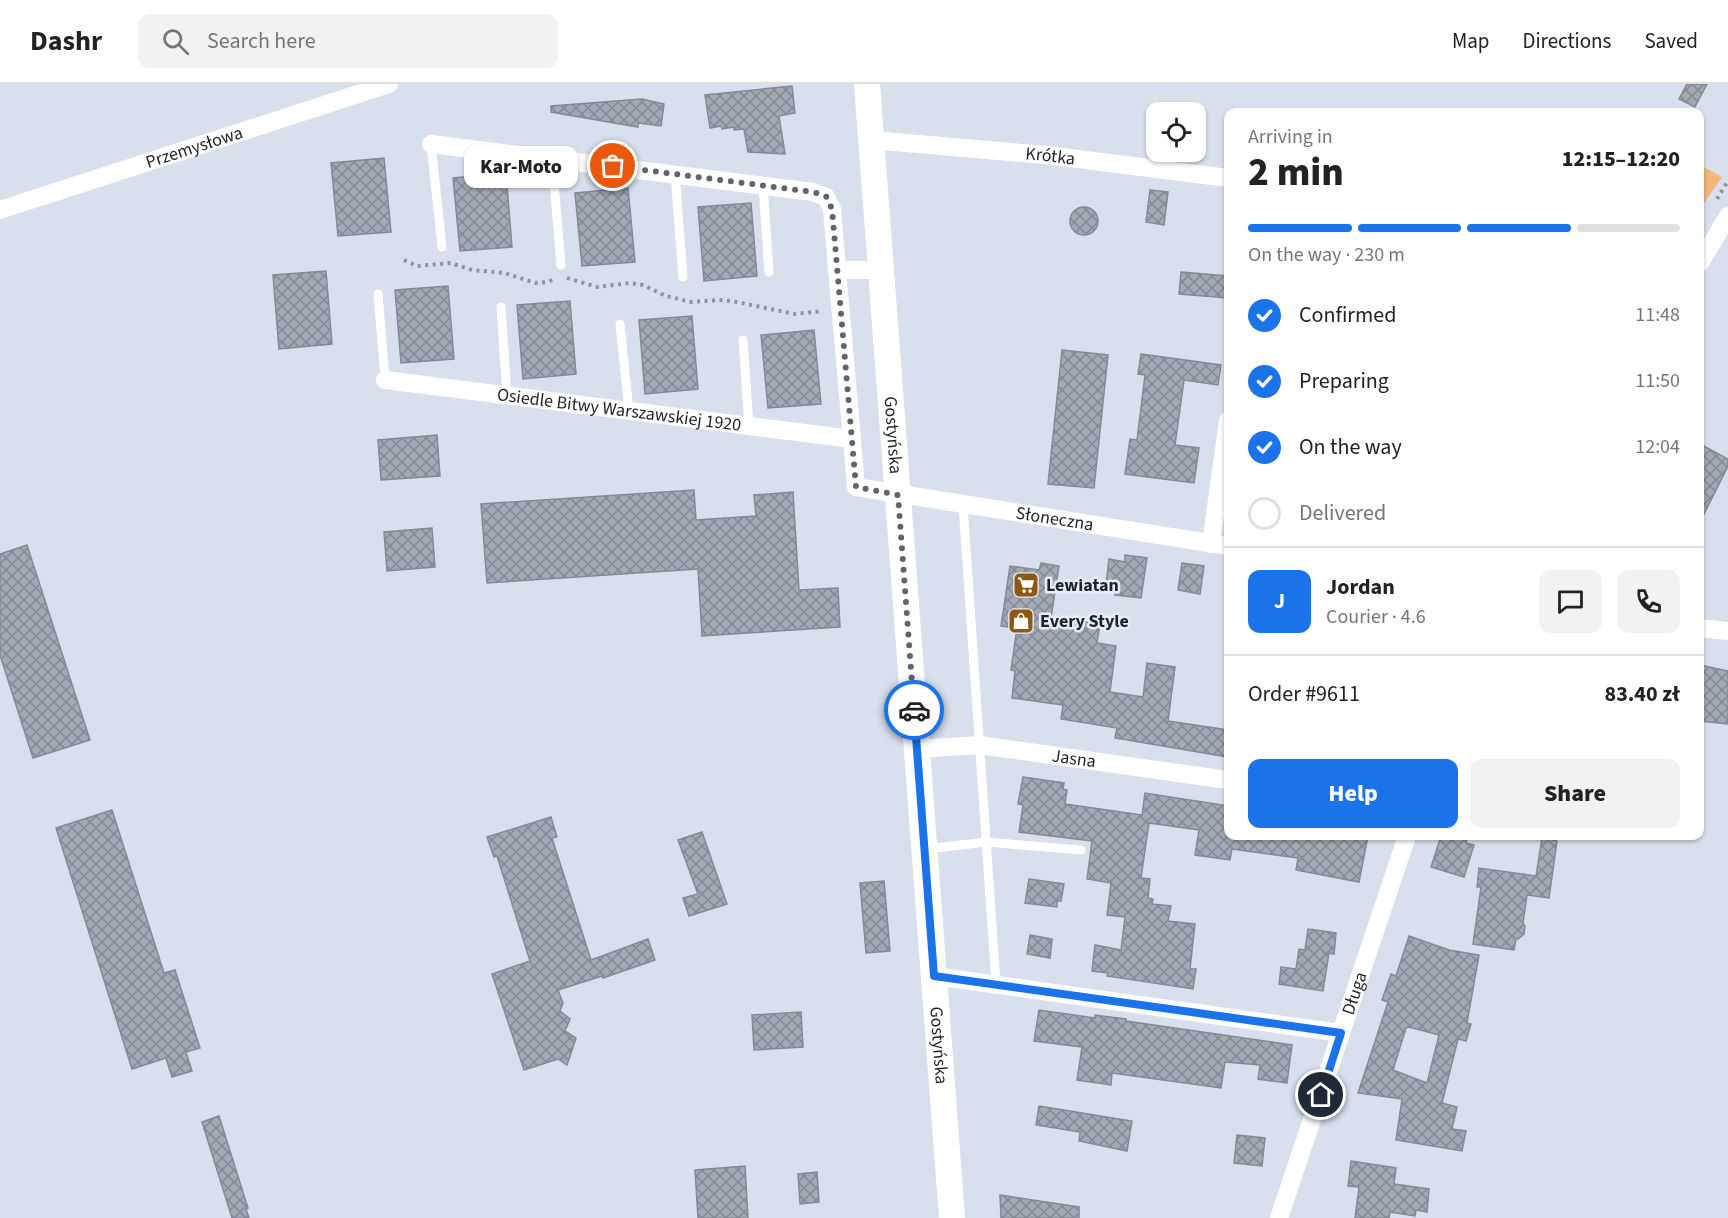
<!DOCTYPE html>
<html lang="en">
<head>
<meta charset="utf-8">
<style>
  body { margin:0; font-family:"Source Sans 3",sans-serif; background:#f2f2f2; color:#222; height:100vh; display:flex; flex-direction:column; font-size:22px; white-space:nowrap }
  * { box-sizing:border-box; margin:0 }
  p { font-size:20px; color:#767676 }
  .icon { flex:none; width:33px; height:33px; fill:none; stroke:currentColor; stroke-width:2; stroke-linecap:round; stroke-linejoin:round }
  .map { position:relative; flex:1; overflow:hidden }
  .sheet { position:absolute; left:1224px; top:24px; width:480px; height:732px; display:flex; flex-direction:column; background:#fff; border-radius:12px; box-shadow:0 2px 4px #0004 }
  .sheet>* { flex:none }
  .buttons { position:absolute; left:1146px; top:18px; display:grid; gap:12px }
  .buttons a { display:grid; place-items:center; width:60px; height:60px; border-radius:12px; background:#fff; box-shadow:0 2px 4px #0004; font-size:30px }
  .pin { position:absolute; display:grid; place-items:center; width:51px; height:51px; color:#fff; margin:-26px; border:3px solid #fff; border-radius:50%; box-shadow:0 2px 6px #0007 }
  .courier { position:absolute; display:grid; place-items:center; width:60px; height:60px; margin:-30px; border:4px solid #1a73e8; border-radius:50%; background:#fff; color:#222; box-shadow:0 2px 8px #0007 }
  .bubble { position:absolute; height:42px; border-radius:12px; background:#fff; box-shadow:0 2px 4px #0004; font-size:20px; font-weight:800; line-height:42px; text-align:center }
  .headline em { font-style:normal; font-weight:800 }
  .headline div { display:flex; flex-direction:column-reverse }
  .headline { display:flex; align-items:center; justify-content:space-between; height:102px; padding:0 24px }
  h1 { font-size:39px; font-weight:800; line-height:45px }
  .bar { display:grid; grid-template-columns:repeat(4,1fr); gap:9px 6px; align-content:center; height:72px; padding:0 24px }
  .bar i { height:8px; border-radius:4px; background:#e0e0e0 }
  .bar .current { background:#1a73e8 }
  .bar p { grid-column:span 4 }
  .line { display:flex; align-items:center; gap:15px; padding:0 24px; border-top:2px solid #e0e0e0 }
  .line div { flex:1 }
  .round { display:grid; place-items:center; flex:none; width:63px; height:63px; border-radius:12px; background:#f2f2f2 }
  ol { padding:0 24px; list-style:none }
  li { display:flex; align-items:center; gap:18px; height:66px }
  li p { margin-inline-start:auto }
  li .icon { padding:6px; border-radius:50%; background:#1a73e8; color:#fff; stroke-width:4 }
  li:last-child { color:#767676 }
  li i { width:33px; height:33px; border:3px solid #e0e0e0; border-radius:50% }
  .action { display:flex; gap:12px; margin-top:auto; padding:12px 24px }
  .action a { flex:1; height:69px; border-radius:12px; background:#1a73e8; color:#fff; font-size:24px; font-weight:800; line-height:69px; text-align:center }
  .action a+a { background:#f2f2f2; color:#222 }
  header { display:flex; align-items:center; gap:36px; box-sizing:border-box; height:84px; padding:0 30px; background:#fff; border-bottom:2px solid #e0e0e0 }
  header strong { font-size:28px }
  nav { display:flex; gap:33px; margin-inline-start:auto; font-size:21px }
  .search { width:420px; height:54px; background:#f2f2f2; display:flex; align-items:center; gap:15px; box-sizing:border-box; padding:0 21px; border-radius:12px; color:#767676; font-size:22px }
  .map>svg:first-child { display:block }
  .park { fill:#f1b77b }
  .building { fill:url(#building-cross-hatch); stroke:#838a96; stroke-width:1.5; fill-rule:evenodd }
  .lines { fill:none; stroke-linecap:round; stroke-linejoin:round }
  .path { stroke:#8e949d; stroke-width:4; stroke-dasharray:3 4.5; stroke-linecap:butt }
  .lane { stroke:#fff; stroke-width:9 }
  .street { stroke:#fff; stroke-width:18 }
  .secondary { stroke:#fff; stroke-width:26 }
  .done { stroke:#60646c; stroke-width:6; stroke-dasharray:0 10.8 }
  .route { stroke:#1a73e8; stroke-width:8 }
  .labels { text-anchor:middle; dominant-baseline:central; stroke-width:5; stroke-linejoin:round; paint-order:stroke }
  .street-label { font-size:18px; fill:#1f2226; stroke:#e6edfb }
  .poi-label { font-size:18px; font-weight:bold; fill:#1f2226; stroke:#e6edfb; text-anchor:start }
</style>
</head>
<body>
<header>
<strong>Dashr</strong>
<div class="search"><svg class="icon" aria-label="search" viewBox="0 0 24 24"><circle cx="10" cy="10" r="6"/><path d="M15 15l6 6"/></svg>Search here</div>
<nav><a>Map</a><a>Directions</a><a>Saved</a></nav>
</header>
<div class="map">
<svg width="1728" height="1134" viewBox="0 0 1728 1134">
  <defs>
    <pattern id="building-cross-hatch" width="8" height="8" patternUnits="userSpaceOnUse" patternTransform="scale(1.5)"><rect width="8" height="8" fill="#a2a9b5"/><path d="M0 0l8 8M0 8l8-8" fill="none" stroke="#838993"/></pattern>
  </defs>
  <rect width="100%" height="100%" fill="#d8e0ed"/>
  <path class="park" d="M1700,81l22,12 -22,32z"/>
  <path class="building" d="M1687,0h20l-12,23 -16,-8z
    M792,2l3,27 -16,3 6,38 -37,-2 -4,-23 -10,1v-3l-12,2 -1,-3 -11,2 -5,-33z
    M642,15l22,5 -3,22 -23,-3v4l-87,-15v-6z
    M384,74l7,74 -53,4 -7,-73z
    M506,89l6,74 -52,4 -7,-73z
    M628,104l7,74 -53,4 -7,-73z
    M1150,106l18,2 -4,33 -18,-3z
    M751,119l6,73 -53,5 -6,-74z
    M1070 137a14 14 0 1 1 28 0a14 14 0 1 1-28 0Z
    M326,187l6,73 -53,5 -6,-74z
    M1181,188l47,4v22l-49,-4z
    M448,202l6,73 -53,4 -6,-73z
    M570,217l6,73 -53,5 -6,-74z
    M692,232l6,73 -53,5 -6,-74z
    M814,246l7,74 -53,4 -7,-73z
    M1062,266l46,5 -14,133 -46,-4z
    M1141,270l80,11 -3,20 -34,-5 -9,65 24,3 -5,35 -69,-9 5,-35 7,1 8,-65 -7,-1z
    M437,351l3,41 -59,4 -3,-40z
    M1700,360l28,15v7l-28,56z
    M694,406l2,30 60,-4 -2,-21 39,-3 6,98 39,-2 2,39 -138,9 -4,-67 -211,14 -6,-79z
    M432,444l3,39 -48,4 -3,-39z
    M27,461l63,195 -57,18 -33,-103v-101z
    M1125,471l22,3 -6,40 -26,-3 1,-8 -10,-2 3,-26 16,3z
    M1041,479l18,3 -8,52 49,6 -3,19 19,3 -6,46 33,5 4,-34 28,4 -7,54 60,9v27l-113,-19 2,-10 -56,-9 2,-14 -51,-7 3,-27 -4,-1 6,-42 -16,-2 9,-60 29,4z
    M1182,479l22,3 -4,28 -22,-4z
    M1700,581l28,6v53l-28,-3z
    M1023,693l41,6 -1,6 4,1 -2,14 77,11 3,-22 83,13v30h140l-9,46 -63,-12 2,-12 -66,-9 -2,11 -35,-5 4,-25 -50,-7 -8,55 9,1 -2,19 5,1 -1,5 19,2 -3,15 27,3 -5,45h6l-3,20 -86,-13 1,-3 -16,-2 3,-26 26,5 4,-33 -18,-2 4,-32 -24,-4 5,-38 -73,-9 4,-27 -5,-1z
    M112,726l52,163 11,-3 25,78 -14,4 6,19 -20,6 -6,-19 -34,11 -76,-241z
    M551,733l6,20 -5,1 39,122 57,-21 7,21 -52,18 -1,-2 -44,14 5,13 -3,8 10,8 -5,12 11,7 -9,27 -9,-6 -34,11 -32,-96 38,-13 -33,-105 -3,1 -7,-20z
    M702,748l25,72 -38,12 -6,-18 15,-4 -20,-54z
    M1441,752h11l15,4 -1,3 8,2 -10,32 -33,-10z
    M1542,754l15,3 -8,57 -22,-3 -4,28 2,3 -1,8 -6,5h-2l-2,11 -41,-6 8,-57h-4l2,-19 57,8z
    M1029,795l35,5 -3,17h-4v6l-32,-4z
    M884,797l6,70 -24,2 -6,-70z
    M1308,845l28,4 -2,21 -5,-1 -6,38 -44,-7 2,-17 15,2 3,-20 6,1z
    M1030,851l22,4 -2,19 -23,-4z
    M1409,852l40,14 30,5 -12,68 4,1 -5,17 -8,-2 -16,64 15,4 -5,22 14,2 -4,20 -66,-11 6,-41 -44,-6 30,-91 -6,-2 9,-26 5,2zM1409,943l30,8 -12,48 -34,-13 13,-42z
    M1039,926l56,8v-3l31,4v2l166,24 -5,38 -29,-4 2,-14 -35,-3 -4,26 -109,-15 -1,12 -34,-5 5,-33 -48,-6z
    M801,928l2,35 -49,3 -2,-35z
    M1039,1022l93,15 -5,30 -48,-10 1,-9 -44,-7z
    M219,1032l29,92 -2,1 3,9h-17l-30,-96z
    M1237,1051l28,3 -3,28 -28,-3z
    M1351,1077l45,7 -2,16 35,5 -2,23 -11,-2 -1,6 -25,-4 -1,6h-34l4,-31 -11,-1z
    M745,1082l3,52h-50l-3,-48z
    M817,1088l2,30 -19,2 -2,-30z
    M1000,1111l79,12v11h-78z"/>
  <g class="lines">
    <path class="path" d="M1717,115l11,-18
      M404,176l13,6 34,-3 21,7 33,3 30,10 13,-1 8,-4
      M567,194l30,9 33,-4 13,2 23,11 25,6 27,-2 14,1 63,13 27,-3"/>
    <path class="lane" d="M431,60l11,103
      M552,75l9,106
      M675,90l8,103
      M763,101l6,87
      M378,210l7,86
      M501,223l6,88
      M620,240l9,87
      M743,256l6,86
      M963,421l33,479
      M927,765l59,-7 95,8"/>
    <g class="street">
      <path id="s1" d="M871,56l175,15 182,23"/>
      <path d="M431,60l382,48 13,5 6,12 5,61h45"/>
      <path id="s2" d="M0,126l389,-126"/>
      <path d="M1700,179l28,-47"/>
      <path d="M837,186l15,169"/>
      <path id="s3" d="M385,296l467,59 4,48 372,59"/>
      <path d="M1211,460l17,-124"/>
      <path d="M1700,544l28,3"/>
      <path id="s4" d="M917,665l62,-4 249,35"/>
      <path d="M934,892l407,57"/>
      <path id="s5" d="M1279,1134l128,-382"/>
    </g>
    <path class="secondary" id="s6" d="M867,0l85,1134"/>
  </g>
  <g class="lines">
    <path class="done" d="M613,82l200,26 13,4 6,13 24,278 42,8 16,215"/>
    <path class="route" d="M914,626l20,266 407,57 -20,62"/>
  </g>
  <defs>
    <g id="supermarket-square" transform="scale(1.35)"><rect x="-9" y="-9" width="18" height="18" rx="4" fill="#8f580e" stroke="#e6edfb"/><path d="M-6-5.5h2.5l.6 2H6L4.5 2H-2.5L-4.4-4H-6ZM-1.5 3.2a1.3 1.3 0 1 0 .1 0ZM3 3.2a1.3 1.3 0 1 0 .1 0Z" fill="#fff"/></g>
    <g id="shop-square" transform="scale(1.35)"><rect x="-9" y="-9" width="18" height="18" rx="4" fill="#8f580e" stroke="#e6edfb"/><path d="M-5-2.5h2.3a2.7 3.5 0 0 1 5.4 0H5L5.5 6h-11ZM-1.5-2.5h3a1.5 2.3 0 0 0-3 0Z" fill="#fff"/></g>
  </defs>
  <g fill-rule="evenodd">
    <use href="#supermarket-square" x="1026" y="501"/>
    <use href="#shop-square" x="1021" y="537"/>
  </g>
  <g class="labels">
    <g class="street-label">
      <text stroke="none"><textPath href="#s2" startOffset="204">Przemysłowa</textPath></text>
      <text stroke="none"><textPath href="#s1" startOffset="180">Krótka</textPath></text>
      <text stroke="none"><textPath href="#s3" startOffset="236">Osiedle Bitwy Warszawskiej 1920</textPath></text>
      <text stroke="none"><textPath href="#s6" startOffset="352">Gostyńska</textPath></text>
      <text stroke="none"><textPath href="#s3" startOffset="720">Słoneczna</textPath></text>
      <text stroke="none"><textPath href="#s4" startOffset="158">Jasna</textPath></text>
      <text stroke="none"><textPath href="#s5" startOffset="237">Długa</textPath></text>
      <text stroke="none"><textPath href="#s6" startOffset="964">Gostyńska</textPath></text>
    </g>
    <g class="poi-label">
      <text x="1046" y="501">Lewiatan</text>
      <text x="1040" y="537">Every Style</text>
    </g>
  </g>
</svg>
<div class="buttons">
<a><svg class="icon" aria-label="locate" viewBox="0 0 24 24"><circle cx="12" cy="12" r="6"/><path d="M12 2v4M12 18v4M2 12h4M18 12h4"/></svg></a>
</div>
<div class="pin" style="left:613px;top:82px;background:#ea580c"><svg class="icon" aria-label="bag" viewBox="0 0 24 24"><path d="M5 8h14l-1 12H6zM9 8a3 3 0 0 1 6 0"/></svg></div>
<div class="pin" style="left:1321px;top:1011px;background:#1f2937"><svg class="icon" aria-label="home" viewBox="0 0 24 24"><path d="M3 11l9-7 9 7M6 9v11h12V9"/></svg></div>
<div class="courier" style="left:914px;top:626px"><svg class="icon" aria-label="car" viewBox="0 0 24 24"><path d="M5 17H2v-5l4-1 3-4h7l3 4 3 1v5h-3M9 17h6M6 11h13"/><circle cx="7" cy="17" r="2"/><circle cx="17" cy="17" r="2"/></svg></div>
<div class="bubble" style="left:464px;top:62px;width:114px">Kar-Moto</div>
<section class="sheet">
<div class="headline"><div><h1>2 min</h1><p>Arriving in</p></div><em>12:15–12:20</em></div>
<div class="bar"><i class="current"></i><i class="current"></i><i class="current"></i><i></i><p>On the way · 230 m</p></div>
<ol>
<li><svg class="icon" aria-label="check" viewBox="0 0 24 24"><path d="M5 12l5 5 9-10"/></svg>Confirmed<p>11:48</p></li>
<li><svg class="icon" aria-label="check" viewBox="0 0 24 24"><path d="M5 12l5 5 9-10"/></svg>Preparing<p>11:50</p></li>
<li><svg class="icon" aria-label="check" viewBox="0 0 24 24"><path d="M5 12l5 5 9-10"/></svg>On the way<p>12:04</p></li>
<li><i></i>Delivered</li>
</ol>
<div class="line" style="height:108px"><b class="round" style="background:#1a73e8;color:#fff">J</b><div><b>Jordan</b><p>Courier · 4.6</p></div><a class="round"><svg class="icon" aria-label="chat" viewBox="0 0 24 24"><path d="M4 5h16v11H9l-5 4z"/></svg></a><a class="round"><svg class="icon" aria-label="phone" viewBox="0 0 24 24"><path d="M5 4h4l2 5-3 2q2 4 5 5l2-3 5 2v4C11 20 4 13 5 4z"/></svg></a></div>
<div class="line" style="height:78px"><div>Order #9611</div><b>83.40 zł</b></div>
<div class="action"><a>Help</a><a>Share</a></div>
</section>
</div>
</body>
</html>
